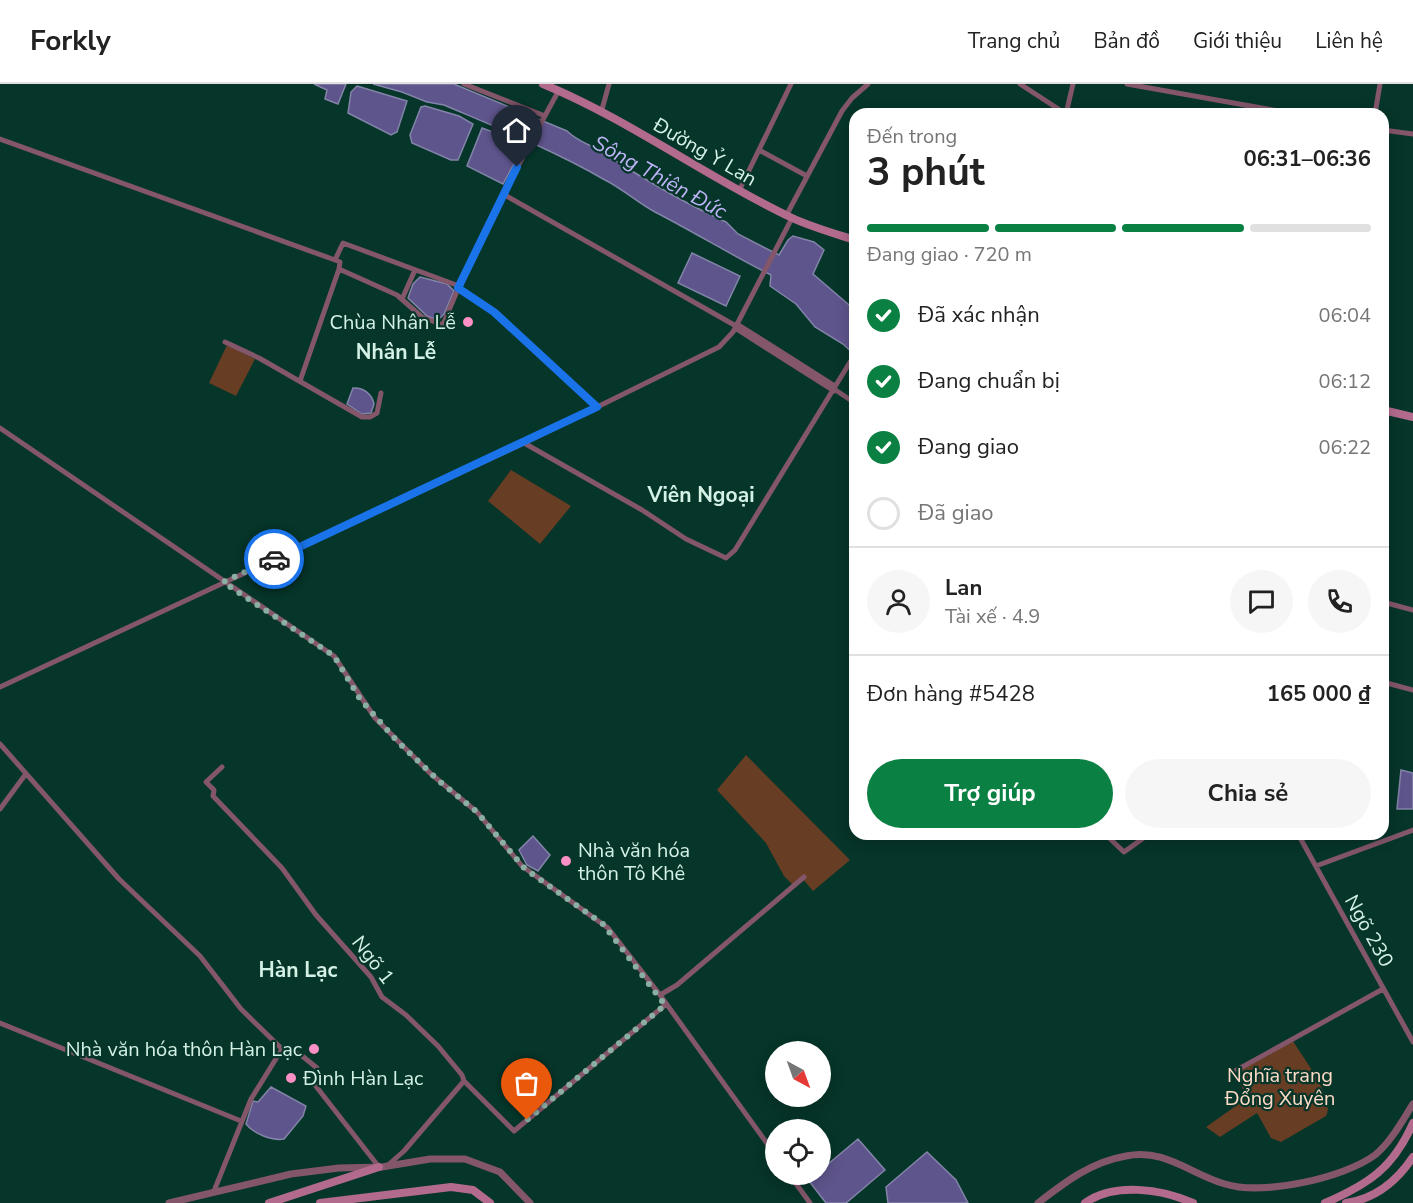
<!DOCTYPE html>
<html lang="vi">
<head>
<meta charset="utf-8">
<style>
  body { margin:0; font-family:"Nunito Sans",sans-serif; background:#f6f6f6; color:#222; height:100vh; display:flex; flex-direction:column; font-size:22px; white-space:nowrap }
  * { box-sizing:border-box; margin:0 }
  p { font-size:20px; color:#767676 }
  .icon { flex:none; width:33px; height:33px; fill:none; stroke:currentColor; stroke-width:2; stroke-linecap:round; stroke-linejoin:round }
  .map { position:relative; flex:1; overflow:hidden }
  .panel { position:absolute; left:849px; top:24px; width:540px; height:732px; display:flex; flex-direction:column; background:#fff; border-radius:18px; box-shadow:0 3px 15px #0003 }
  .panel>* { flex:none }
  .needle { width:39px; rotate:139deg }
  .tools { position:absolute; left:765px; top:957px; display:grid; gap:12px }
  .tools a { display:grid; place-items:center; width:66px; height:66px; border-radius:50%; background:#fff; box-shadow:0 3px 15px #0003; font-size:30px }
  .pin { position:absolute; display:grid; place-items:center; width:51px; height:51px; color:#fff; margin:-62px -26px; border-radius:50% 50% 50% 0; rotate:-45deg; box-shadow:0 0 6px #0007 }
  .pin .icon { rotate:45deg }
  .courier { position:absolute; display:grid; place-items:center; width:60px; height:60px; margin:-30px; border:4px solid #1a73e8; border-radius:50%; background:#fff; color:#222; box-shadow:0 2px 8px #0007 }
  .summary em { font-style:normal; font-weight:700 }
  .summary div { display:flex; flex-direction:column-reverse }
  .summary { display:flex; align-items:center; justify-content:space-between; height:102px; padding:0 18px }
  h1 { font-size:39px; font-weight:700; line-height:45px }
  .bar { display:grid; grid-template-columns:repeat(4,1fr); gap:9px 6px; align-content:center; height:72px; padding:0 18px }
  .bar i { height:8px; border-radius:4px; background:#e0e0e0 }
  .bar .on { background:#0b8043 }
  .bar p { grid-column:span 4 }
  .line { display:flex; align-items:center; gap:15px; padding:0 18px; border-top:2px solid #e0e0e0 }
  .line div { flex:1 }
  .round { display:grid; place-items:center; flex:none; width:63px; height:63px; border-radius:32px; background:#f6f6f6 }
  ol { padding:0 18px; list-style:none }
  li { display:flex; align-items:center; gap:18px; height:66px }
  li p { margin-inline-start:auto }
  li .icon { padding:6px; border-radius:50%; background:#0b8043; color:#fff; stroke-width:4 }
  li:last-child { color:#767676 }
  li i { width:33px; height:33px; border:3px solid #e0e0e0; border-radius:50% }
  .button { display:flex; gap:12px; margin-top:auto; padding:12px 18px }
  .button a { flex:1; height:69px; border-radius:36px; background:#0b8043; color:#fff; font-size:24px; font-weight:700; line-height:69px; text-align:center }
  .button a+a { background:#f6f6f6; color:#222 }
  header { display:flex; align-items:center; gap:36px; box-sizing:border-box; height:84px; padding:0 30px; background:#fff; border-bottom:2px solid #e0e0e0 }
  header strong { font-size:28px }
  nav { display:flex; gap:33px; margin-inline-start:auto; font-size:21px }
  .map>svg:first-child { display:block }
  .green { fill:#673d24 }
  .water { fill:#5f558d; stroke:#8284a8; stroke-width:1.5 }
  .lines { fill:none; stroke-linecap:round; stroke-linejoin:round }
  .minor { stroke:#83566a; stroke-width:5 }
  .tertiary { stroke:#83566a; stroke-width:7 }
  .secondary { stroke:#b36b8d; stroke-width:8 }
  .done { stroke:#8cafa4; stroke-width:6; stroke-dasharray:0 10.8 }
  .route { stroke:#1a73e8; stroke-width:8 }
  .poi-dot { fill:#fc8fc3; stroke:#063529; stroke-width:2 }
  .labels { text-anchor:middle; dominant-baseline:central; stroke-width:4.5; stroke-linejoin:round; paint-order:stroke }
  .street-label { font-size:20px; fill:#d4f1e6; stroke:#063529 }
  .poi-label { font-size:20px; fill:#d4f1e6; stroke:#063529; text-anchor:end }
  .park-label { font-size:20px; fill:#fedbc7; stroke:#063529 }
  .water-label { font-size:21px; font-style:italic; fill:#beb4f8; stroke:#063529 }
  .neighbourhood-label { font-size:21px; font-weight:bold; fill:#d4f1e6; stroke:#063529 }
</style>
</head>
<body>
<header>
<strong>Forkly</strong>
<nav><a>Trang chủ</a><a>Bản đồ</a><a>Giới thiệu</a><a>Liên hệ</a></nav>
</header>
<div class="map">
<svg width="1413" height="1119" viewBox="0 0 1413 1119">
  <rect width="100%" height="100%" fill="#063529"/>
  <path class="green" d="M227,261l28,14 -19,37 -27,-13z
    M511,386l60,36 -31,38 -52,-43z
    M746,671l104,105 -37,31 -11,-13 -9,7 -9,-9 -18,-33 -49,-53z
    M1293,957c10,17 43,58 33,75l-45,26 -10,-4 -14,-25 -37,24 -14,-10 41,-29 -12,-25z"/>
  <path class="water" d="M314,0h32l-8,20 -13,-5 2,-9z
    M373,0h81l113,47c12,12 26,14 40,24 38,25 77,48 119,67l12,12 41,21 9,-15 5,-4 21,6 10,8 -11,24 42,36v45l-12,-11 -28,-17 -19,-23 -26,-18 1,-11c-40,-20 -77,-43 -116,-63 -17,-9 -32,-23 -50,-32 -52,-30 -107,-52 -161,-75l-17,-3 -25,-10z
    M357,2l50,15 -10,31 -6,3 -43,-22 3,-21z
    M425,22l34,10 14,8 -15,36h-7l-39,-17 -2,-8 11,-28z
    M482,44l43,16 -22,40 -36,-18z
    M692,169l48,23 -14,30 -48,-23z
    M420,193l27,7 7,7 -10,23 -6,6 -11,-4 -19,-18 5,-14z
    M353,304c10,-1 19,6 21,16l-3,9 -9,1 -15,-10z
    M1401,686l12,3v36h-16z
    M533,752l17,19 -12,16 -11,-6 -8,-15z
    M271,1003l35,19 -3,10 -19,23c-12,2 -30,-5 -38,-15l7,-23 5,1z
    M858,1055l27,31 -39,33h-20l-17,-22 7,-6 4,-1 1,-4z
    M927,1068l29,28 12,23h-80l-2,-16z"/>
  <g class="lines">
    <path class="minor" d="M464,0l81,32
      M1020,0l46,30
      M1127,0l168,30
      M601,29l8,-29
      M1066,30l7,-30
      M1375,30l5,-30
      M1383,46l30,4
      M0,55l335,121
      M759,66l48,26
      M739,107l52,-107
      M503,110l233,132
      M786,132l56,-105 10,-13 16,-14
      M339,185l1,-7 -5,-2 8,-17 116,43
      M458,204l36,24 103,95
      M402,215l13,-29
      M737,240l98,62
      M735,244l99,63
      M225,258l34,16 103,59h8l7,-4 4,-20
      M300,297l39,-112 58,26 25,22 21,8c32,-81 74,-158 116,-235
      M834,305l21,14
      M0,344l334,228 41,62 56,56 46,38 45,54 86,62 52,67 116,161
      M524,359l118,67 44,29 40,19 9,-8 120,-196
      M1383,518l30,8
      M1383,598l30,8
      M0,603l524,-244 195,-96 14,-15 59,-114
      M0,660l119,135 81,77 41,53 41,40 19,6 16,13 -2,17 64,82
      M222,683l-16,15 8,8 -1,6 69,72 34,47 55,62 11,20 24,18 32,31 24,29 2,6 -60,70 -17,15
      M0,725l25,-34
      M1105,750l19,18 25,-18
      M1298,750l115,208
      M1316,782l97,-36
      M660,911l17,-10 127,-108
      M0,939l241,98
      M1235,987l148,-82
      M464,997l50,50 151,-126
      M789,1090l21,29
      M214,1107l37,-92 31,-50"/>
    <path class="tertiary" d="M169,1119l122,-29 48,-6 43,-1 48,-8h35l35,13 30,31
      M1038,1119c27,-21 53,-41 88,-47 39,-8 64,18 99,28 37,12 119,-6 150,-29 16,-13 27,-34 38,-51"/>
    <path class="secondary" d="M543,0c87,36 163,93 247,133 21,10 43,16 65,23
      M1383,326l30,7
      M269,1119l110,-36
      M320,1119l131,-16 22,3 17,13
      M1085,1119c29,-21 77,-14 108,0
      M1325,1119c44,-19 68,-35 88,-80
      M1346,1119c29,-4 51,-22 67,-46"/>
  </g>
  <g class="lines">
    <path class="done" d="M274,475l-51,23 111,74 26,43 37,42 42,40 38,31 48,57 78,55 62,81 -138,115"/>
    <path class="route" d="M274,475l323,-152 -103,-95 -36,-24 59,-121"/>
  </g>
  <g class="poi-dot">
    <circle cx="468" cy="238" r="6"/>
    <circle cx="566" cy="777" r="6"/>
    <circle cx="314" cy="965" r="6"/>
    <circle cx="291" cy="994" r="6"/>
  </g>
  <g class="labels">
    <g class="street-label">
      <text transform="translate(705 68) rotate(30)">Đường Ỷ Lan</text>
      <text transform="translate(1369 847) rotate(61)">Ngõ 230</text>
      <text transform="translate(373 876) rotate(52)">Ngõ 1</text>
    </g>
    <g class="poi-label">
      <text x="456" y="238">Chùa Nhân Lễ</text>
      <text x="578" y="766" text-anchor="start">Nhà văn hóa<tspan x="578" dy="23">thôn Tô Khê</tspan></text>
      <text x="302" y="965">Nhà văn hóa thôn Hàn Lạc</text>
      <text x="303" y="994" text-anchor="start">Đình Hàn Lạc</text>
    </g>
    <g class="park-label">
      <text x="1280" y="991">Nghĩa trang<tspan x="1280" dy="23">Đổng Xuyên</tspan></text>
    </g>
    <g class="water-label">
      <text transform="translate(660 93) rotate(29)">Sông Thiên Đức</text>
    </g>
    <g class="neighbourhood-label">
      <text x="396" y="268">Nhân Lễ</text>
      <text x="701" y="411">Viên Ngoại</text>
      <text x="298" y="886">Hàn Lạc</text>
    </g>
  </g>
</svg>
<div class="tools">
<a><svg class="needle" viewBox="-14 -14 28 28"><path d="M0-13l5 13h-10z" fill="#e53935"/><path d="M0 13l5-13h-10z" fill="#767676"/></svg></a>
<a><svg class="icon" aria-label="locate" viewBox="0 0 24 24"><circle cx="12" cy="12" r="6"/><path d="M12 2v4M12 18v4M2 12h4M18 12h4"/></svg></a>
</div>
<div class="pin" style="left:527px;top:1036px;background:#ea580c"><svg class="icon" aria-label="bag" viewBox="0 0 24 24"><path d="M5 8h14l-1 12H6zM9 8a3 3 0 0 1 6 0"/></svg></div>
<div class="pin" style="left:517px;top:83px;background:#1f2937"><svg class="icon" aria-label="home" viewBox="0 0 24 24"><path d="M3 11l9-7 9 7M6 9v11h12V9"/></svg></div>
<div class="courier" style="left:274px;top:475px"><svg class="icon" aria-label="car" viewBox="0 0 24 24"><path d="M5 17H2v-5l4-1 3-4h7l3 4 3 1v5h-3M9 17h6M6 11h13"/><circle cx="7" cy="17" r="2"/><circle cx="17" cy="17" r="2"/></svg></div>
<section class="panel">
<div class="summary"><div><h1>3 phút</h1><p>Đến trong</p></div><em>06:31–06:36</em></div>
<div class="bar"><i class="on"></i><i class="on"></i><i class="on"></i><i></i><p>Đang giao · 720 m</p></div>
<ol>
<li><svg class="icon" aria-label="check" viewBox="0 0 24 24"><path d="M5 12l5 5 9-10"/></svg>Đã xác nhận<p>06:04</p></li>
<li><svg class="icon" aria-label="check" viewBox="0 0 24 24"><path d="M5 12l5 5 9-10"/></svg>Đang chuẩn bị<p>06:12</p></li>
<li><svg class="icon" aria-label="check" viewBox="0 0 24 24"><path d="M5 12l5 5 9-10"/></svg>Đang giao<p>06:22</p></li>
<li><i></i>Đã giao</li>
</ol>
<div class="line" style="height:108px"><a class="round"><svg class="icon" aria-label="person" viewBox="0 0 24 24"><circle cx="12" cy="8" r="4"/><path d="M4 21q1-7 8-7t8 7"/></svg></a><div><b>Lan</b><p>Tài xế · 4.9</p></div><a class="round"><svg class="icon" aria-label="chat" viewBox="0 0 24 24"><path d="M4 5h16v11H9l-5 4z"/></svg></a><a class="round"><svg class="icon" aria-label="phone" viewBox="0 0 24 24"><path d="M5 4h4l2 5-3 2q2 4 5 5l2-3 5 2v4C11 20 4 13 5 4z"/></svg></a></div>
<div class="line" style="height:78px"><div>Đơn hàng #5428</div><b>165 000 ₫</b></div>
<div class="button"><a>Trợ giúp</a><a>Chia sẻ</a></div>
</section>
</div>
</body>
</html>
